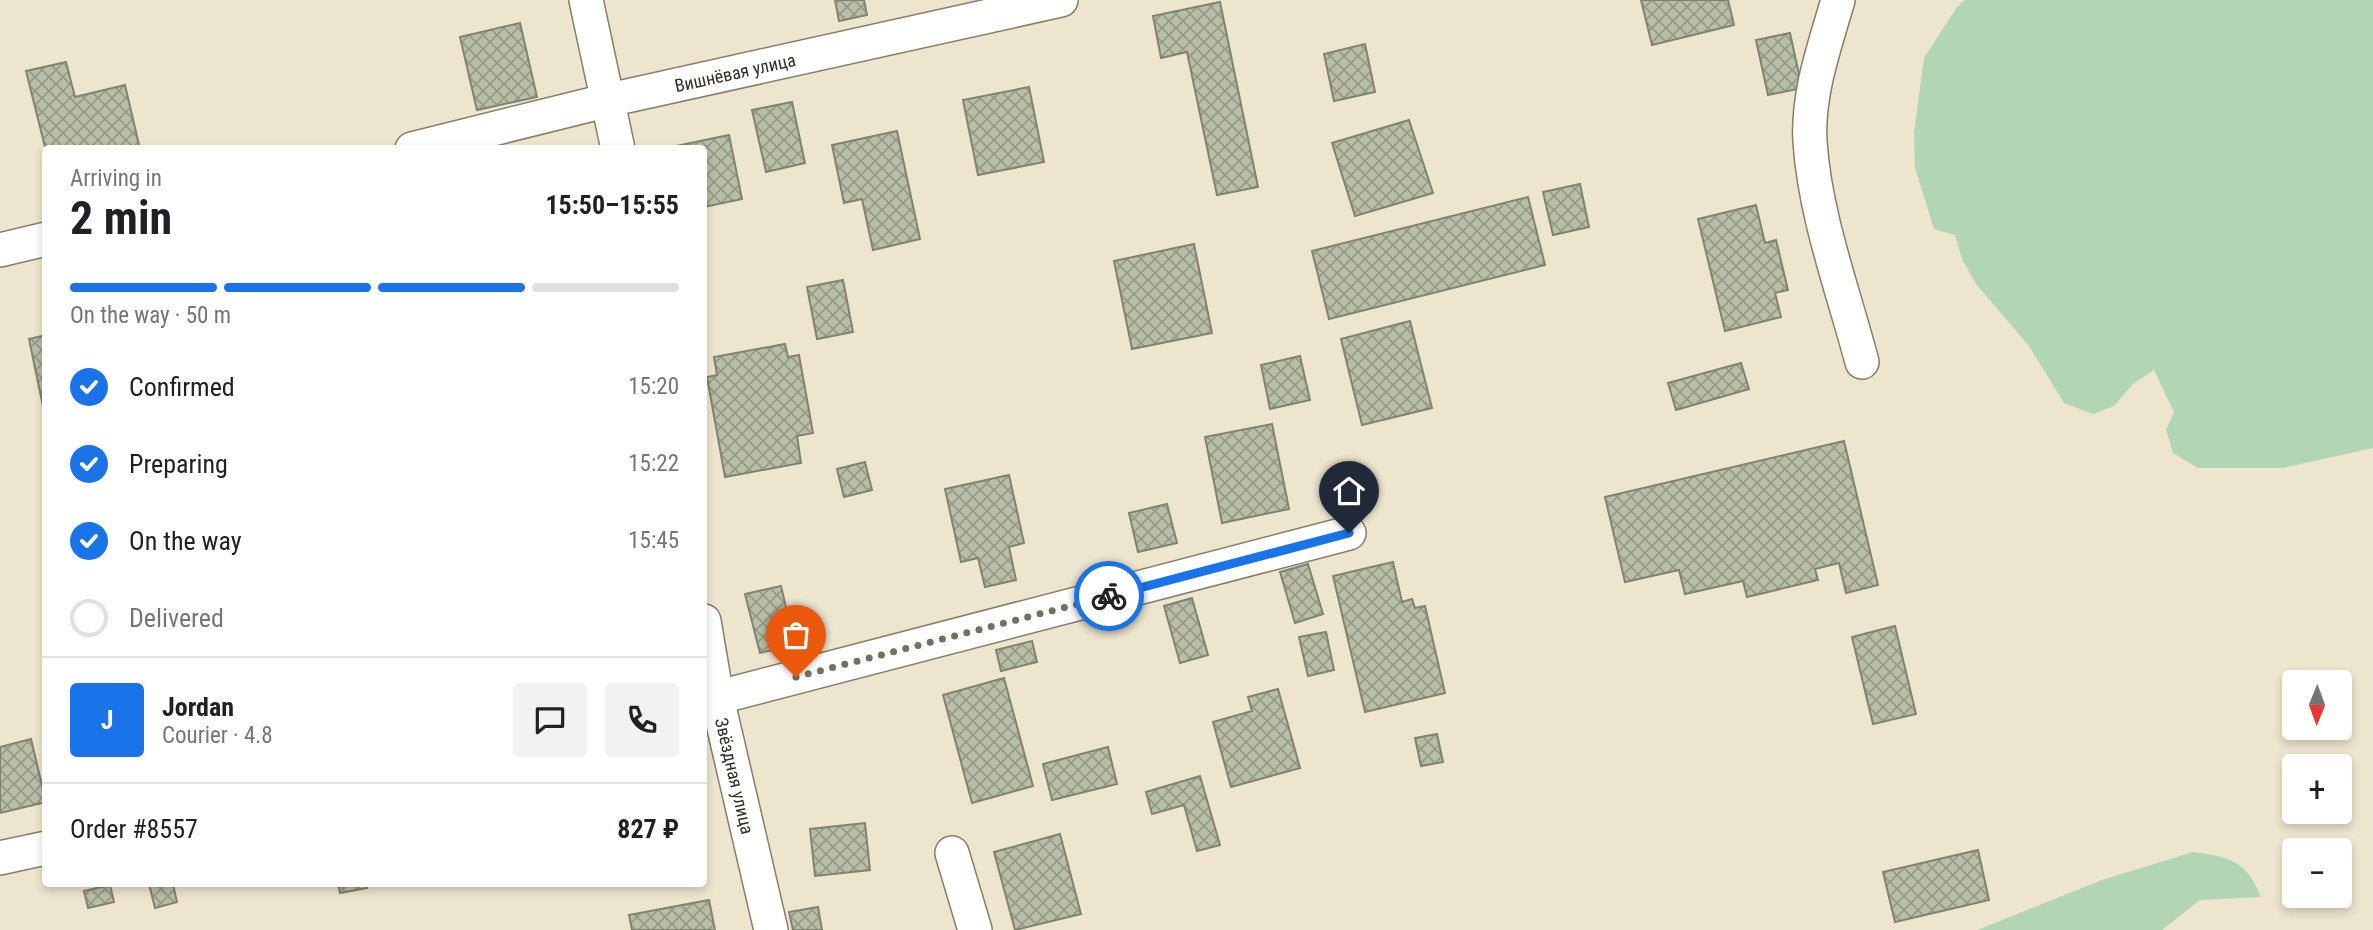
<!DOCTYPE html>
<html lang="en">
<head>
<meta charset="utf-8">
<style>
  body { margin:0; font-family:"Roboto Condensed",sans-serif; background:#f2f2f2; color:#202124; height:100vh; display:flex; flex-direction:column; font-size:26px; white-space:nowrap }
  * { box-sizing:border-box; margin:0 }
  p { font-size:23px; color:#757577 }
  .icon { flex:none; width:38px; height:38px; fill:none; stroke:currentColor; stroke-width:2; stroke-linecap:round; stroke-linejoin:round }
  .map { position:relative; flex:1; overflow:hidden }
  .sheet { position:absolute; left:42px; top:145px; width:665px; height:742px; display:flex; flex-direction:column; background:#fff; border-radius:7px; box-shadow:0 4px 10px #0003 }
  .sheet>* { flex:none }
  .needle { width:46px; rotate:181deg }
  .tools { position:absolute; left:2282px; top:670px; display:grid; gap:14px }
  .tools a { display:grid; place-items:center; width:70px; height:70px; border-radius:7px; background:#fff; box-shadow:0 4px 10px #0003; font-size:35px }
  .pin { position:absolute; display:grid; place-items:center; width:60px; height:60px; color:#fff; margin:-72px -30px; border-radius:50% 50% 50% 0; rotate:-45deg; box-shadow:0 0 7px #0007 }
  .pin .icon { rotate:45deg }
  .courier { position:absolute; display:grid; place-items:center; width:70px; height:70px; margin:-35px; border:5px solid #1a73e8; border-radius:50%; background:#fff; color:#222; box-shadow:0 2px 9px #0007 }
  .summary em { font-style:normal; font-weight:700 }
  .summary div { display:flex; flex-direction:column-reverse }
  .summary { display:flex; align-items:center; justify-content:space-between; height:119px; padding:0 28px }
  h1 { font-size:46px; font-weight:700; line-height:52px }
  .bar { display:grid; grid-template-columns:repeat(4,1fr); gap:10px 7px; align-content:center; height:84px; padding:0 28px }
  .bar i { height:9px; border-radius:5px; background:#e0e0e0 }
  .bar .active { background:#1a73e8 }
  .bar p { grid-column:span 4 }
  .line { display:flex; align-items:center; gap:18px; padding:0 28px; border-top:2px solid #e0e0e0 }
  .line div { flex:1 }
  .round { display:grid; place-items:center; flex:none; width:74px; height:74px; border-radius:7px; background:#f2f2f2 }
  ol { padding:0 28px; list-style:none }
  li { display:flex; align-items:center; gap:21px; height:77px }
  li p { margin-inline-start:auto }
  li .icon { padding:7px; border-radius:50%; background:#1a73e8; color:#fff; stroke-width:4 }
  li:last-child { color:#757577 }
  li i { width:38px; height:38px; border:4px solid #e0e0e0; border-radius:50% }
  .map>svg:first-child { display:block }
  .water { fill:#b2d6b5 }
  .building { fill:url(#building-cross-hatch); stroke:#7f846f; stroke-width:2 }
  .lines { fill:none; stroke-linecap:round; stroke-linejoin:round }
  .street-casing { stroke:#867e69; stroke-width:36 }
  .street { stroke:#fff; stroke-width:33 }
  .done { stroke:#746f61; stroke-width:7; stroke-dasharray:0 12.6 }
  .route { stroke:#1a73e8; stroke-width:9 }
  .labels { text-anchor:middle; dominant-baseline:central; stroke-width:5; stroke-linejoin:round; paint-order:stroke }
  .street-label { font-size:18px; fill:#332f26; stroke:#eee5ce }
</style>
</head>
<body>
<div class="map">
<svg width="2373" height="930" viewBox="0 0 2373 930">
  <defs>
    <pattern id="building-cross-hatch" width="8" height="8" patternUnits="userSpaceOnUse" patternTransform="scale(1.75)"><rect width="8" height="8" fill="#b8bea7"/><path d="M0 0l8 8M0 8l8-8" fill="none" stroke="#969b88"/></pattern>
  </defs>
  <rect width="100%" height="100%" fill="#eee5ce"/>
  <path class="water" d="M1965,0h408v448l-90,20h-85l-25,-15 -7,-23 8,-18 -20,-42 -21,14 -19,22 -21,8 -29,-11 -35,-57 -53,-62 -14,-25 -7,-24 -21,-6 -19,-61 -1,-36 10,-74 33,-51z
    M2193,852c37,5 53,8 68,45l-61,3 -38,30h-185l125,-50z"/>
  <path class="building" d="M835,0h29l3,15 -28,6z
    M1641,0h87l6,25 -82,20z
    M1220,2l38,185 -41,8 -30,-143 -26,6 -8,-42z
    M520,23l17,74 -60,13 -17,-73z
    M1790,33l12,55 -34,7 -12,-55z
    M1365,44l10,48 -41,9 -10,-47z
    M66,62l9,35 50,-12 15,64h-94v2l-20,-80z
    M1029,87l15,75 -66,13 -15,-75z
    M792,102l13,61 -39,9 -14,-62z
    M1409,120l24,73 -78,23 -23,-73z
    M897,131l23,108 -47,11 -11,-51 -18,4 -12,-58z
    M729,135l13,64 -38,8v-58h-42z
    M1580,184l9,43 -36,8 -10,-43z
    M1528,197l17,68 -216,54 -17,-68z
    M1756,205l9,38 11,-3 12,50 -13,3 6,24 -56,14 -27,-112z
    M1194,244l18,89 -80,16 -18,-88z
    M843,280l10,52 -36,7 -10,-52z
    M1410,321l22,87 -70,17 -21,-86z
    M46,335v81h-1l-16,-77z
    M785,344l3,13 11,-2 14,78 -16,3 4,27 -76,14 -18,-100 10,-2 -3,-18z
    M1300,356l10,44 -40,9 -9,-44z
    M1741,363l8,26 -73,21 -8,-27z
    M1272,424l17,85 -67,14 -17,-86z
    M1844,441l34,144 -32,8 -7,-30 -24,6 3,11 -71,17 -4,-16 -58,13 -6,-24 -54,12 -20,-85z
    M865,462l7,28 -28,7 -7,-28z
    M1009,475l15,68 -15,4 7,33 -31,7 -7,-29 -17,4 -16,-73z
    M1167,504l10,39 -39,9 -9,-39z
    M1393,562l9,40 10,-3 3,9 10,-2 20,87 -80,19 -32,-136z
    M1308,564l15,50 -28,9 -15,-51z
    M781,586l14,59 -35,8 -15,-59z
    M1192,598l16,57 -28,8 -16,-57z
    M1895,626l21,88 -43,10 -21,-87z
    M1326,632l8,38 -26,6 -9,-39z
    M1032,641l5,21 -36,9 -5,-21z
    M1004,678l29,108 -61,17 -29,-108z
    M1278,689l22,79 -69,19 -18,-65 39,-11 -4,-14z
    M1437,734l6,28 -22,4 -6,-28z
    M31,739l15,63 -46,11v-66z
    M1108,747l9,37 -65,16 -9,-36z
    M1200,776l20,69 -23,6 -13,-46 -32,9 -6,-22z
    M865,823l5,47 -55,6 -5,-47z
    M1060,834l21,80 -66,16 -21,-78z
    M1978,850l11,50 -94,22 -12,-50z
    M149,884h24l4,18 -22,6z
    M338,884h28l1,4 -27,5z
    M110,885l4,17 -26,6 -4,-17z
    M709,900l6,30h-83l-3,-15z
    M818,907l4,23h-29l-4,-18z"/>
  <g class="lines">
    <g class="street-casing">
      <g id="street">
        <path d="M586,0l32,149"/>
        <path d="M1838,0c-13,45 -31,94 -28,142 5,74 33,148 52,220"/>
        <path id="s1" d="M412,149l197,-49 452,-100"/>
        <path d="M0,250l46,-11"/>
        <path id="s2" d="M704,621l13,77 54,232"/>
        <path d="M704,701l645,-168"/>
        <path d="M952,853l23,77"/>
        <path d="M0,858l46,-10"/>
      </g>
    </g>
    <use href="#street" class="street"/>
  </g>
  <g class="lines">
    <path class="done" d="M796,677l313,-81"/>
    <path class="route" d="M1109,596l240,-63"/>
  </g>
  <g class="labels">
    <g class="street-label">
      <text stroke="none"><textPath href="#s1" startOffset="332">Вишнёвая улица</textPath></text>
      <text stroke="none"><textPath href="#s2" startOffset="158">Звёздная улица</textPath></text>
    </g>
  </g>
</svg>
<div class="tools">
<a><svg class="needle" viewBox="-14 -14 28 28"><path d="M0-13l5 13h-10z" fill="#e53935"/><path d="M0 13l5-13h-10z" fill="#757577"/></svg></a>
<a>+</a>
<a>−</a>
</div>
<div class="pin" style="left:796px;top:677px;background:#ea580c"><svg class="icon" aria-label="bag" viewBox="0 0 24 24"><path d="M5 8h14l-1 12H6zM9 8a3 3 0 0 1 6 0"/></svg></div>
<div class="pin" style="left:1349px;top:533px;background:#1f2937"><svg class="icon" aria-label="home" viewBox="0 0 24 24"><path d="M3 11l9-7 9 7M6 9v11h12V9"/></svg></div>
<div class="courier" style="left:1109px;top:596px"><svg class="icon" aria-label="bike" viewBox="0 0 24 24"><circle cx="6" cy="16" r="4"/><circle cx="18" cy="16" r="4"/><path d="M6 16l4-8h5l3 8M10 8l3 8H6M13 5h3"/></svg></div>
<section class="sheet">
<div class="summary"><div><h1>2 min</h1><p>Arriving in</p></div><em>15:50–15:55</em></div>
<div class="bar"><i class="active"></i><i class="active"></i><i class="active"></i><i></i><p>On the way · 50 m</p></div>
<ol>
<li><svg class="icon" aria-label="check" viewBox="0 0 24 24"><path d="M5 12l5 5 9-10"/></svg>Confirmed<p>15:20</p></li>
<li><svg class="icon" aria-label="check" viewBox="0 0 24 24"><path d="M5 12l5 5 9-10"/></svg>Preparing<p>15:22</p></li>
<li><svg class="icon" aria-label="check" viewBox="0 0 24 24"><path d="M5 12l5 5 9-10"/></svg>On the way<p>15:45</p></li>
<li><i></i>Delivered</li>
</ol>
<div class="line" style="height:126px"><b class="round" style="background:#1a73e8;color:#fff">J</b><div><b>Jordan</b><p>Courier · 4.8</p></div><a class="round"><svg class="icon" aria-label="chat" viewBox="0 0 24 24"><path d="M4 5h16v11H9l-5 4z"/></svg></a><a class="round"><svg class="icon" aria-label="phone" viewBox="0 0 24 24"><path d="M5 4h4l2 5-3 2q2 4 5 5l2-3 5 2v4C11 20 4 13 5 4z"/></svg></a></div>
<div class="line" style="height:91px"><div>Order #8557</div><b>827 ₽</b></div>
</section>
</div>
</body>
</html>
